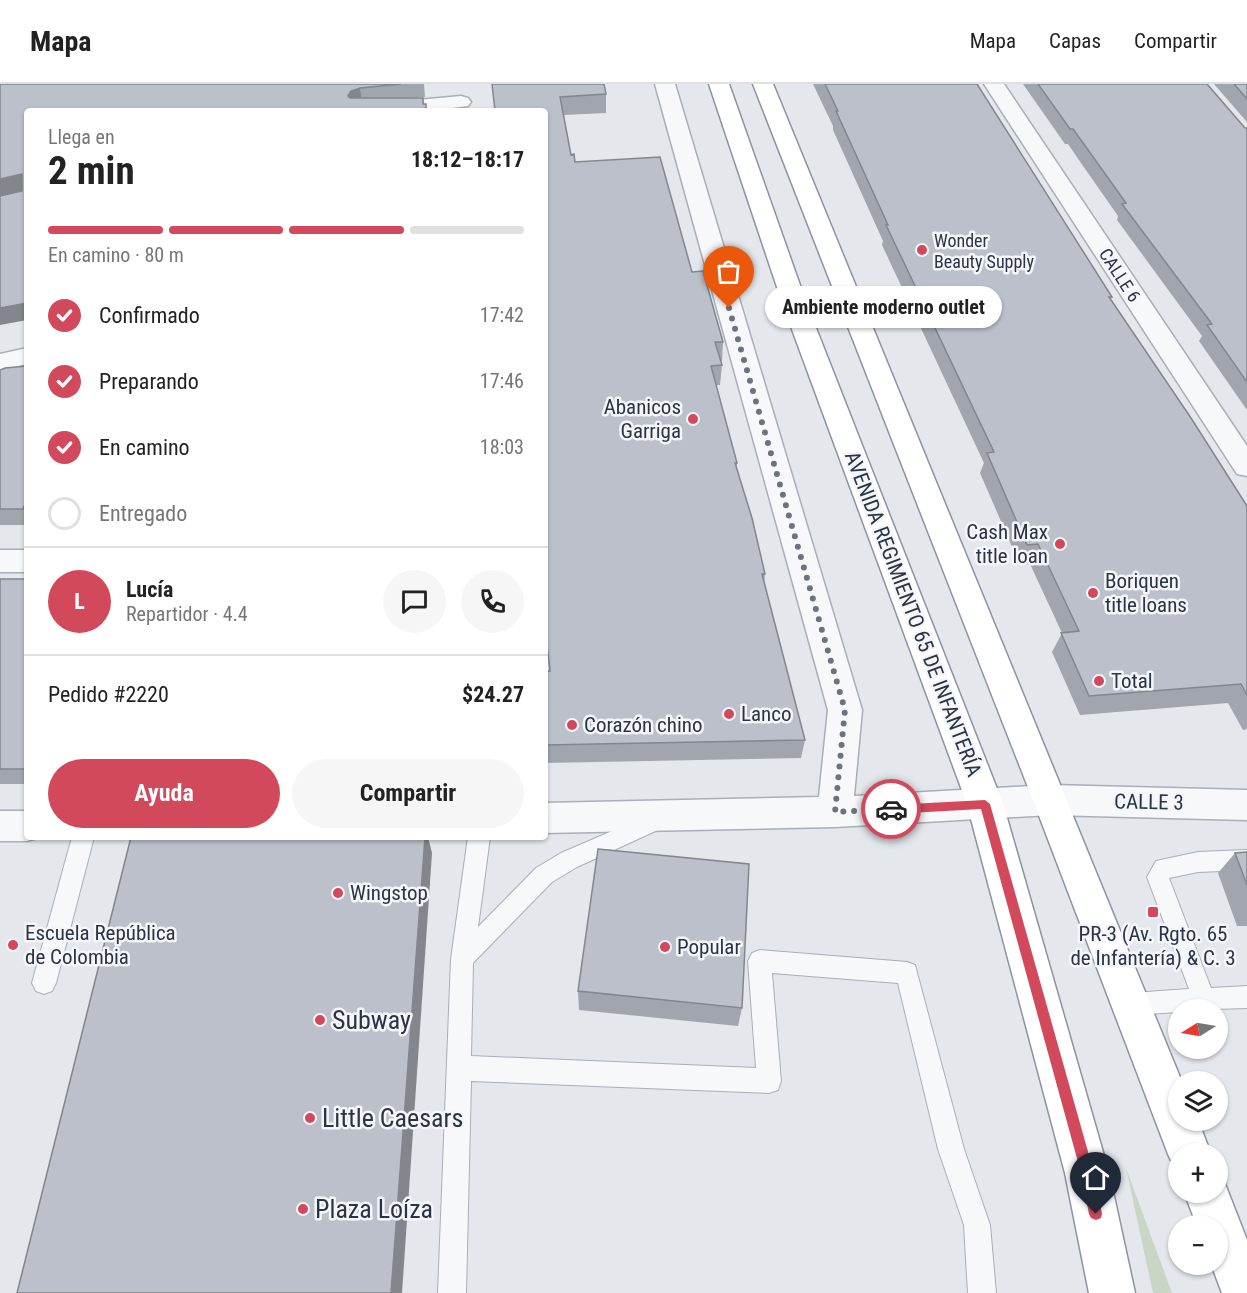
<!DOCTYPE html>
<html lang="es">
<head>
<meta charset="utf-8">
<style>
  body { margin:0; font-family:"Roboto Condensed",sans-serif; background:#f6f6f6; color:#222; height:100vh; display:flex; flex-direction:column; font-size:22px; white-space:nowrap }
  * { box-sizing:border-box; margin:0 }
  p { font-size:20px; color:#767676 }
  .icon { flex:none; width:33px; height:33px; fill:none; stroke:currentColor; stroke-width:2; stroke-linecap:round; stroke-linejoin:round }
  .map { position:relative; flex:1; overflow:hidden }
  .panel { position:absolute; left:24px; top:24px; width:524px; height:732px; display:flex; flex-direction:column; background:#fff; border-radius:6px; box-shadow:0 2px 4px #0004 }
  .panel>* { flex:none }
  .needle { width:39px; rotate:259deg }
  .fabs { position:absolute; left:1168px; top:915px; display:grid; gap:12px }
  .fabs a { display:grid; place-items:center; width:60px; height:60px; border-radius:50%; background:#fff; box-shadow:0 2px 4px #0004; font-size:30px }
  .pin { position:absolute; display:grid; place-items:center; width:51px; height:51px; color:#fff; margin:-62px -26px; border-radius:50% 50% 50% 0; rotate:-45deg; box-shadow:0 0 6px #0007 }
  .pin .icon { rotate:45deg }
  .courier { position:absolute; display:grid; place-items:center; width:60px; height:60px; margin:-30px; border:4px solid #d1495b; border-radius:50%; background:#fff; color:#222; box-shadow:0 2px 8px #0007 }
  .bubble { position:absolute; height:42px; border-radius:21px; background:#fff; box-shadow:0 2px 4px #0004; font-size:20px; font-weight:700; line-height:42px; text-align:center }
  .headline em { font-style:normal; font-weight:700 }
  .headline div { display:flex; flex-direction:column-reverse }
  .headline { display:flex; align-items:center; justify-content:space-between; height:102px; padding:0 24px }
  h1 { font-size:39px; font-weight:700; line-height:45px }
  .bar { display:grid; grid-template-columns:repeat(4,1fr); gap:9px 6px; align-content:center; height:72px; padding:0 24px }
  .bar i { height:8px; border-radius:4px; background:#e0e0e0 }
  .bar .current { background:#d1495b }
  .bar p { grid-column:span 4 }
  .line { display:flex; align-items:center; gap:15px; padding:0 24px; border-top:2px solid #e0e0e0 }
  .line div { flex:1 }
  .round { display:grid; place-items:center; flex:none; width:63px; height:63px; border-radius:32px; background:#f6f6f6 }
  ol { padding:0 24px; list-style:none }
  li { display:flex; align-items:center; gap:18px; height:66px }
  li p { margin-inline-start:auto }
  li .icon { padding:6px; border-radius:50%; background:#d1495b; color:#fff; stroke-width:4 }
  li:last-child { color:#767676 }
  li i { width:33px; height:33px; border:3px solid #e0e0e0; border-radius:50% }
  .button { display:flex; gap:12px; margin-top:auto; padding:12px 24px }
  .button a { flex:1; height:69px; border-radius:36px; background:#d1495b; color:#fff; font-size:24px; font-weight:700; line-height:69px; text-align:center }
  .button a+a { background:#f6f6f6; color:#222 }
  header { display:flex; align-items:center; gap:36px; box-sizing:border-box; height:84px; padding:0 30px; background:#fff; border-bottom:2px solid #e0e0e0 }
  header strong { font-size:28px }
  nav { display:flex; gap:33px; margin-inline-start:auto; font-size:21px }
  .map>svg:first-child { display:block }
  .green { fill:#c9d6c5 }
  .lines { fill:none; stroke-linecap:round; stroke-linejoin:round }
  .service-casing { stroke:#a9aeb7; stroke-width:2 }
  .minor-casing { stroke:#a9aeb7; stroke-width:3 }
  .trunk-casing { stroke:#8b94a3; stroke-width:3 }
  .service { fill:#f7f8fa; fill-rule:evenodd }
  .minor { fill:#f7f8fa; fill-rule:evenodd }
  .trunk { fill:#fff; fill-rule:evenodd }
  .wall { fill:#a1a5ae }
  .shaded-wall { fill:#83868d }
  .building { fill:#bbc0ca; stroke:#83868d; stroke-width:1.5 }
  .route { fill:#d1495b }
  .done { stroke:#6c737f; stroke-width:6; stroke-dasharray:0 10.8 }
  .poi-dot { fill:#d1495b; stroke:#f4f6f9; stroke-width:2 }
  .labels { text-anchor:middle; dominant-baseline:central; stroke-width:5; stroke-linejoin:round; paint-order:stroke }
  .far-poi-label { font-size:18px; fill:#2b3445; stroke:#f4f6f9; text-anchor:start }
  .far-street-label { font-size:18px; fill:#2b3445; stroke:#f4f6f9 }
  .poi-label { font-size:21px; fill:#2b3445; stroke:#f4f6f9; text-anchor:start }
  .street-label { font-size:21px; fill:#2b3445; stroke:#f4f6f9 }
  .near-poi-label { font-size:26px; fill:#2b3445; stroke:#f4f6f9; text-anchor:start }
</style>
</head>
<body>
<header>
<strong>Mapa</strong>
<nav><a>Mapa</a><a>Capas</a><a>Compartir</a></nav>
</header>
<div class="map">
<svg width="1247" height="1209" viewBox="0 0 1247 1209">
  <rect width="100%" height="100%" fill="#e4e7ec"/>
  <path class="green" d="M1126,1084l46,125h-19z"/>
  <g class="lines">
    <g class="service-casing">
      <path id="service" d="M654,729l8,3 3,6 -3,6 -85,39 -25,15 -79,81 -2,93 285,12 -8,-107 4,-8 8,-3 147,12 8,3 49,184 26,76 6,68h-28l-4,-68 -26,-76 -40,-166 -126,-10 9,108 -3,9 -9,3 -298,-12 -5,212h-28l13,-334 17,-122h22l-12,90 58,-59 25,-15z
        M72,753h22l-38,146 -4,8 -8,3 -8,-3 -4,-8z
        M1247,766v20l-49,2 -29,6 42,110 36,-2v22l-68,2v2l-47,3 -8,-3 -4,-8 4,-8 8,-3 57,-4 -42,-112 9,-16 42,-9z"/>
    </g>
    <g class="minor-casing">
      <path id="minor" d="M655,0h20l187,626 -8,86 197,-11 196,5v30l-196,-5 -216,12 -291,6v-30l275,-6 9,-87z
        M984,0h20l243,362v30l-10,-2z
        M461,12l7,2 3,4 -3,4 -39,5h-76l3,-4 7,-2z
        M27,264v16l-27,6v-16z
        M0,466h27v22h-27z
        M0,727h27v26h13l-13,4h-27z"/>
    </g>
    <g class="trunk-casing">
      <path id="trunk" d="M709,0h20l78,221 196,499 106,369 26,120h-46l-24,-120 -98,-369 -184,-499z
        M753,0h20l409,998h-3v38h19l13,34h-32v17l-4,-2 -7,-15 -135,-354z
        M1218,1091l4,1 25,64v53h-25l-11,-29h7v-38h-21l-13,-34h34z"/>
    </g>
    <use href="#service" class="service"/>
    <use href="#minor" class="minor"/>
    <use href="#trunk" class="trunk"/>
  </g>
  <path class="wall" d="M0,0h424l1,13 -12,1h10l1,6h2l1,7h-400z
    M492,0l114,10v19l-42,2 7,40 4,7 117,110 31,70 -1,19h-2l2,4 -2,20h-4l21,78v6l28,105 -1,10 41,156 -4,18 -257,5v-92h6l-6,-560z
    M813,0h164l135,213 -1,3 136,206v223l-4,1 -15,-27 -148,12 -28,-63 10,-19 -32,-69 -10,1 -40,-92 4,-10 -102,-218 1,-4 -50,-111v-4z
    M1023,0h184l38,44h2v282l-48,-69 3,-5 -85,-116 1,-4 -37,-53 -13,-19h-3z
    M1214,0h33v38z
    M27,282v159h-27v-155z
    M0,495h27v205h-27z
    M1247,768v74h-10l-19,-53 17,-20z
    M578,907l164,17 -4,18 -159,-16z"/>
  <path class="shaded-wall" d="M360,4l2,15 -8,3 -6,-10 3,-5z
    M22,90l5,16 -27,6v-17z
    M27,219v17l-27,5v-17z
    M27,415v17l-4,-7z
    M425,753h3l4,16 -30,440h-11z"/>
  <path class="building" d="M0,0h401l-41,4 -9,3 -3,5 2,2h73v6h3v7h-399v192l-27,5v-112l22,-5v-17l-22,5z
    M492,0h112l2,10 -46,3 11,58 3,-1 1,8 85,-5 32,115 11,-1 20,71h-8l7,23 -11,1 26,97h-2l17,55 13,56h-3l43,166 -261,5v-74h6l-6,-54v-506h-49z
    M825,0h152l135,213h-3l82,121 56,88v189l-6,-11 -152,12 -28,-63 18,-2 -41,-87 -11,1 -40,-92 7,-1 -108,-227h2l-52,-114h2z
    M1038,0h169l38,44h2v254l-40,-57 5,-1 -90,-120 4,-1 -40,-56 -13,-18h-3z
    M1234,0h13v15z
    M27,282v133l-4,10h-23v-139l5,-2z
    M0,495h27v190h-27z
    M131,753h294l-34,456h-374z
    M598,765l151,15 -7,144 -164,-17z
    M1247,768v33l-12,-32z"/>
  <path class="route" d="M985,716l5,4 104,369 8,41 -1,4 -5,2 -5,-2 -2,-4 -8,-41 -100,-364 -90,5 -5,-5 5,-4z"/>
  <g class="lines">
    <path class="done" d="M729,224l116,402 -10,102 56,-3"/>
  </g>
  <g class="poi-dot">
    <circle cx="922" cy="166" r="6"/>
    <circle cx="693" cy="335" r="6"/>
    <circle cx="1060" cy="460" r="6"/>
    <circle cx="1093" cy="509" r="6"/>
    <circle cx="1099" cy="597" r="6"/>
    <circle cx="729" cy="630" r="6"/>
    <circle cx="572" cy="641" r="6"/>
    <circle cx="338" cy="809" r="6"/>
    <rect x="1147" y="822" width="12" height="12" rx="3"/>
    <circle cx="13" cy="861" r="6"/>
    <circle cx="665" cy="863" r="6"/>
    <circle cx="320" cy="936" r="6"/>
    <circle cx="310" cy="1034" r="6"/>
    <circle cx="303" cy="1125" r="6"/>
  </g>
  <g class="labels">
    <g class="far-poi-label">
      <text x="934" y="156">Wonder<tspan x="934" dy="21">Beauty Supply</tspan></text>
    </g>
    <g class="far-street-label">
      <text transform="translate(1120 191) rotate(57)">CALLE 6</text>
    </g>
    <g class="poi-label">
      <text x="681" y="323" text-anchor="end">Abanicos<tspan x="681" dy="24">Garriga</tspan></text>
      <text x="1048" y="448" text-anchor="end">Cash Max<tspan x="1048" dy="24">title loan</tspan></text>
      <text x="1105" y="497">Boriquen<tspan x="1105" dy="24">title loans</tspan></text>
      <text x="1111" y="597">Total</text>
      <text x="741" y="630">Lanco</text>
      <text x="584" y="641">Corazón chino</text>
      <text x="350" y="809">Wingstop</text>
      <text x="25" y="849">Escuela República<tspan x="25" dy="24">de Colombia</tspan></text>
      <text x="1153" y="850" text-anchor="middle">PR-3 (Av. Rgto. 65<tspan x="1153" dy="24">de Infantería) &amp; C. 3</tspan></text>
      <text x="677" y="863">Popular</text>
    </g>
    <g class="street-label">
      <text transform="translate(913 530) rotate(69)">AVENIDA REGIMIENTO 65 DE INFANTERÍA</text>
      <text transform="translate(1149 718) rotate(1)">CALLE 3</text>
    </g>
    <g class="near-poi-label">
      <text x="332" y="936">Subway</text>
      <text x="322" y="1034">Little Caesars</text>
      <text x="315" y="1125">Plaza Loíza</text>
    </g>
  </g>
</svg>
<div class="fabs">
<a><svg class="needle" viewBox="-14 -14 28 28"><path d="M0-13l5 13h-10z" fill="#e53935"/><path d="M0 13l5-13h-10z" fill="#767676"/></svg></a>
<a><svg class="icon" aria-label="layers" viewBox="0 0 24 24"><path d="M12 4l9 5-9 5-9-5zM3 14l9 5 9-5"/></svg></a>
<a>+</a>
<a>−</a>
</div>
<div class="pin" style="left:729px;top:224px;background:#ea580c"><svg class="icon" aria-label="bag" viewBox="0 0 24 24"><path d="M5 8h14l-1 12H6zM9 8a3 3 0 0 1 6 0"/></svg></div>
<div class="pin" style="left:1096px;top:1130px;background:#1f2937"><svg class="icon" aria-label="home" viewBox="0 0 24 24"><path d="M3 11l9-7 9 7M6 9v11h12V9"/></svg></div>
<div class="courier" style="left:891px;top:725px"><svg class="icon" aria-label="car" viewBox="0 0 24 24"><path d="M5 17H2v-5l4-1 3-4h7l3 4 3 1v5h-3M9 17h6M6 11h13"/><circle cx="7" cy="17" r="2"/><circle cx="17" cy="17" r="2"/></svg></div>
<div class="bubble" style="left:765px;top:202px;width:237px">Ambiente moderno outlet</div>
<section class="panel">
<div class="headline"><div><h1>2 min</h1><p>Llega en</p></div><em>18:12–18:17</em></div>
<div class="bar"><i class="current"></i><i class="current"></i><i class="current"></i><i></i><p>En camino · 80 m</p></div>
<ol>
<li><svg class="icon" aria-label="check" viewBox="0 0 24 24"><path d="M5 12l5 5 9-10"/></svg>Confirmado<p>17:42</p></li>
<li><svg class="icon" aria-label="check" viewBox="0 0 24 24"><path d="M5 12l5 5 9-10"/></svg>Preparando<p>17:46</p></li>
<li><svg class="icon" aria-label="check" viewBox="0 0 24 24"><path d="M5 12l5 5 9-10"/></svg>En camino<p>18:03</p></li>
<li><i></i>Entregado</li>
</ol>
<div class="line" style="height:108px"><b class="round" style="background:#d1495b;color:#fff">L</b><div><b>Lucía</b><p>Repartidor · 4.4</p></div><a class="round"><svg class="icon" aria-label="chat" viewBox="0 0 24 24"><path d="M4 5h16v11H9l-5 4z"/></svg></a><a class="round"><svg class="icon" aria-label="phone" viewBox="0 0 24 24"><path d="M5 4h4l2 5-3 2q2 4 5 5l2-3 5 2v4C11 20 4 13 5 4z"/></svg></a></div>
<div class="line" style="height:78px"><div>Pedido #2220</div><b>$24.27</b></div>
<div class="button"><a>Ayuda</a><a>Compartir</a></div>
</section>
</div>
</body>
</html>
